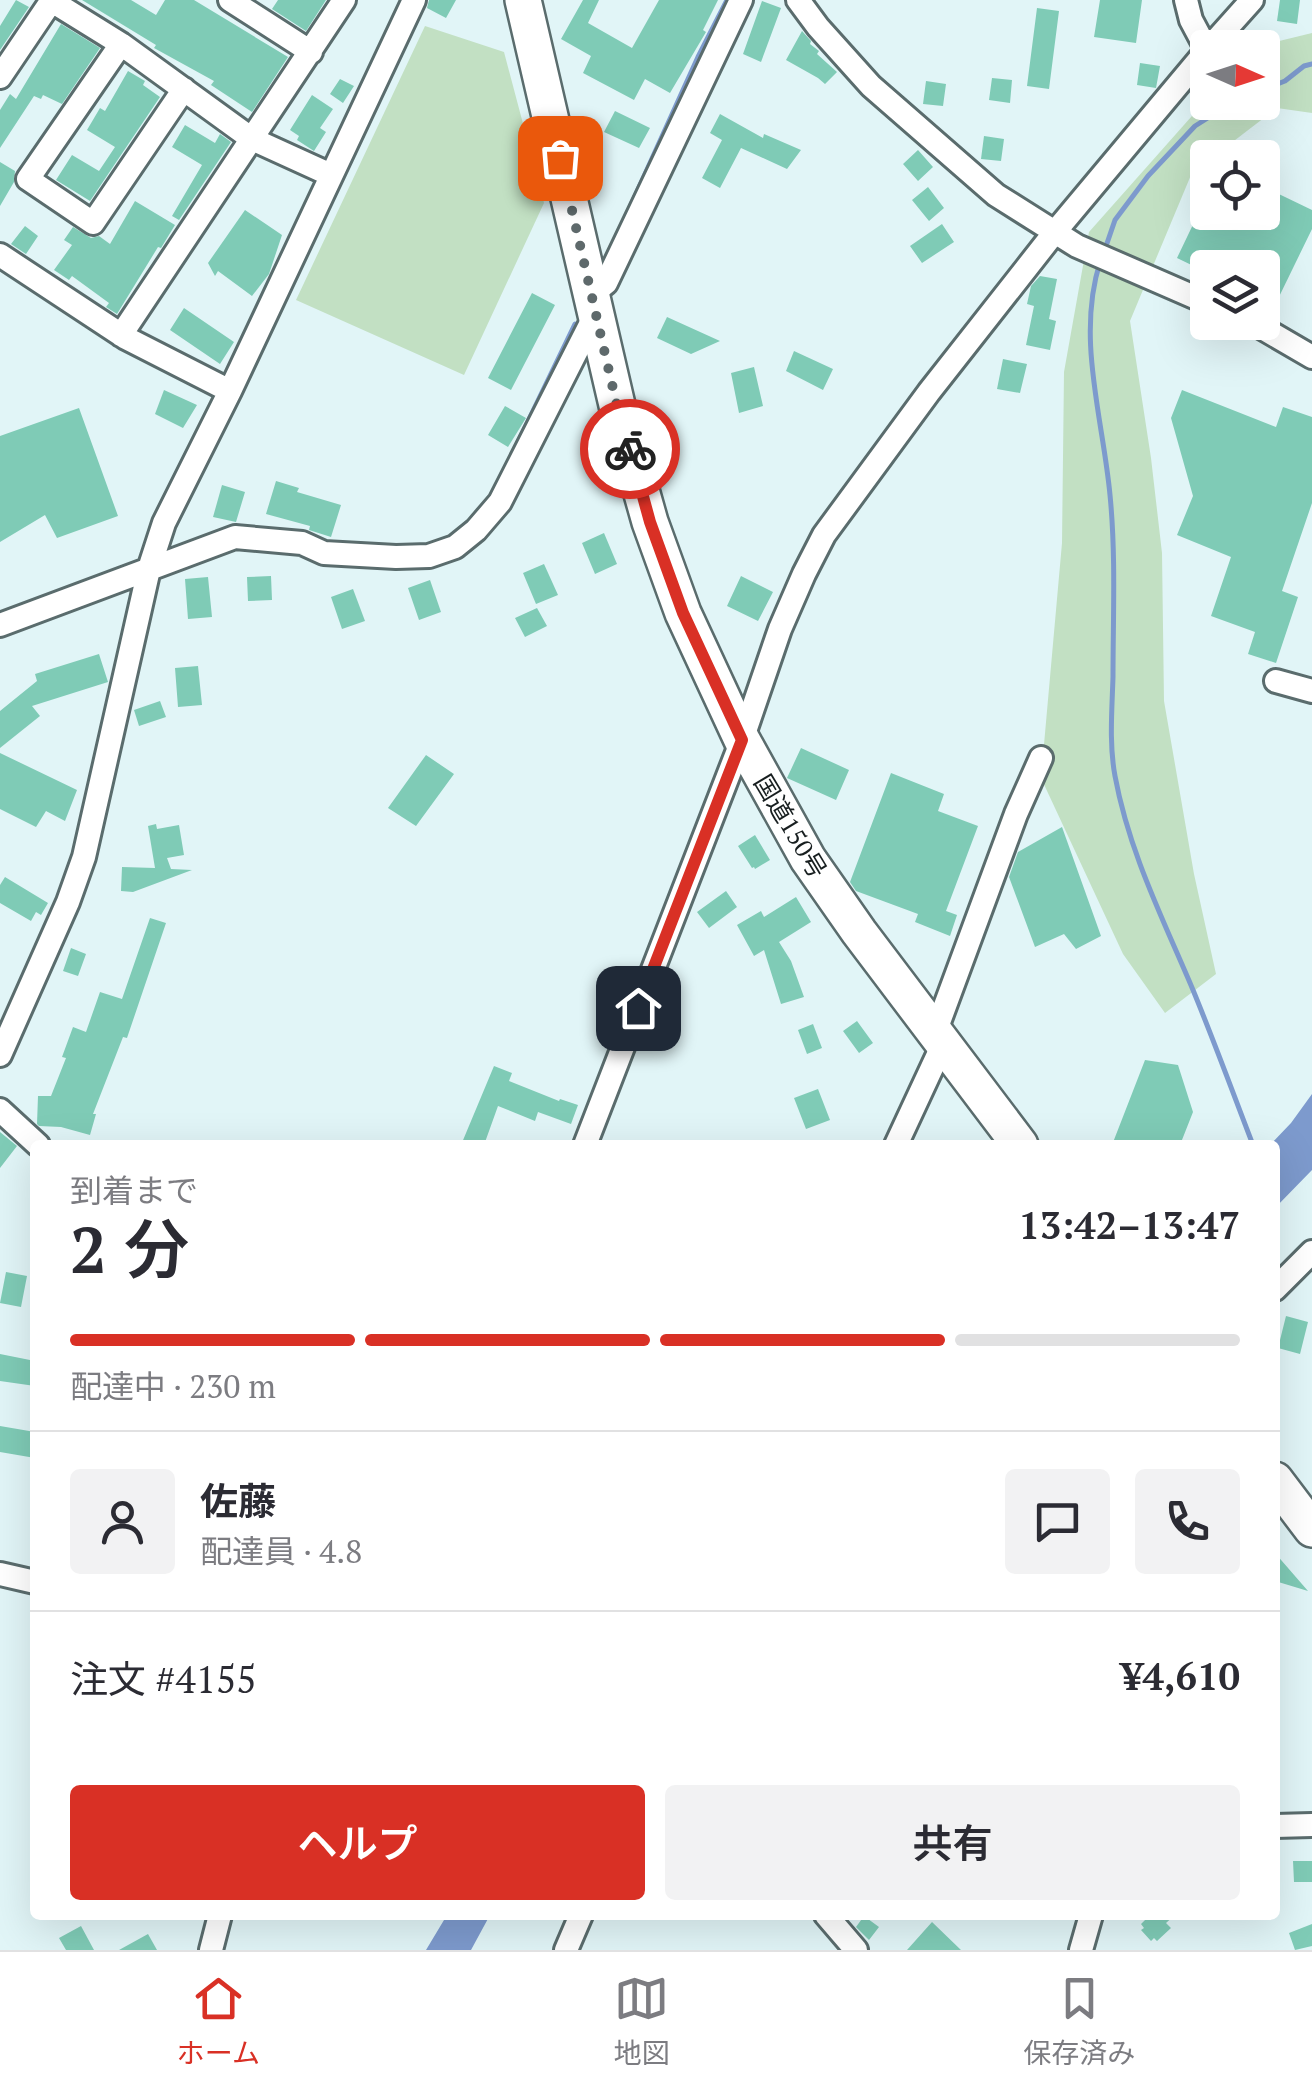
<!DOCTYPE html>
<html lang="ja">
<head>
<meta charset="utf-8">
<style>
  body { margin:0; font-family:"PT Serif","Noto Sans JP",serif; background:#f2f2f3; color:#2b2b33; height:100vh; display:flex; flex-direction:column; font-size:38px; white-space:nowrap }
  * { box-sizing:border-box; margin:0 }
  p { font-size:32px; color:#7c7c81 }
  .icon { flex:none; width:55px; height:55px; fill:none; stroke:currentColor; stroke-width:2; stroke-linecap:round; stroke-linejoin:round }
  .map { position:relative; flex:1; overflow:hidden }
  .side { position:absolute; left:30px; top:1140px; width:1250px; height:780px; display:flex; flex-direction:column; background:#fff; border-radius:10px; box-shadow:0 10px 40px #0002 }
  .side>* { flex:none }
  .needle { width:65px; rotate:93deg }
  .fabs { position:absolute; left:1190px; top:30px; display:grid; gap:20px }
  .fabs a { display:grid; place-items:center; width:90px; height:90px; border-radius:10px; background:#fff; box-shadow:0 10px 40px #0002; font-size:50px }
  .pin { position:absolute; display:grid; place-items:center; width:85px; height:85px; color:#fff; margin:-42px; border-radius:20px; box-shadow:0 5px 15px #0006 }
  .courier { position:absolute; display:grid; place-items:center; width:100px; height:100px; margin:-50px; border:8px solid #d93025; border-radius:50%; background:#fff; color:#222; box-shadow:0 2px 12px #0007 }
  .summary em { font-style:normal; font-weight:600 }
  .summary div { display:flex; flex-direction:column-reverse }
  .summary { display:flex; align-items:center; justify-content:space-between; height:170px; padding:0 40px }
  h1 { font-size:65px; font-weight:600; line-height:75px }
  .bar { display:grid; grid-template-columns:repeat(4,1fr); gap:15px 10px; align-content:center; height:120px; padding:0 40px }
  .bar i { height:12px; border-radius:8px; background:#e1e1e2 }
  .bar .current { background:#d93025 }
  .bar p { grid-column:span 4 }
  .line { display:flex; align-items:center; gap:25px; padding:0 40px; border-top:2px solid #e1e1e2 }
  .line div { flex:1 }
  .round { display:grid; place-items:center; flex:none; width:105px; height:105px; border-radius:10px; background:#f2f2f3 }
  .action { display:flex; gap:20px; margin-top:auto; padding:20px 40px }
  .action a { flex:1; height:115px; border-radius:10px; background:#d93025; color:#fff; font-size:40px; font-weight:600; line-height:115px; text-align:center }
  .action a+a { background:#f2f2f3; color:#2b2b33 }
  .dock { display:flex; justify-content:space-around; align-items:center; height:140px; border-top:2px solid #e1e1e2; background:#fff; font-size:28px; color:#7c7c81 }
  .dock a { display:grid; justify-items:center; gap:5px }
  .dock .current { color:#d93025 }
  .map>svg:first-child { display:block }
  .green { fill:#c2e0c3 }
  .water { fill:#7d9acd }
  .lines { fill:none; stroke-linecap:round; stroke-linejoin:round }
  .stream { stroke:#7d9acd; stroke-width:5 }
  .building { fill:#7fcbb6 }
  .minor-casing { stroke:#5a6c6d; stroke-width:28 }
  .highway-casing { stroke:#5a6c6d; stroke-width:40 }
  .minor { stroke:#fff; stroke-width:22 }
  .highway { stroke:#fff; stroke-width:35 }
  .done { stroke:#5e696b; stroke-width:10; stroke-dasharray:0 18 }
  .route { stroke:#d93025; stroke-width:12 }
  .labels { text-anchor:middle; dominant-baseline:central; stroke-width:9; stroke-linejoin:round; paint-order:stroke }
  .street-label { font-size:25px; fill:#171e1f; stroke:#fff }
</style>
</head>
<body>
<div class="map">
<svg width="1312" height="1950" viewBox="0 0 1312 1950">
  <rect width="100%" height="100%" fill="#e1f5f7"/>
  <path class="green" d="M425,26l79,26 40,151 -80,172 -168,-75z
    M1312,33v80l-35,-5 -64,49 -5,1 -1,4 -16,13 -61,146 21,137 11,95 2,148 30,173 22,100 -51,39 -42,-59 -82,-176 21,-235 2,-171 25,-140 118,-133 1,3h54v-54l-8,-1z"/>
  <path class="water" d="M1312,1094v76l-37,38v-63h-5l21,-22z
    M447,1915h43l-19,35h-45z"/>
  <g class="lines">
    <path class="stream" d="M1262,90l23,-9 19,-15 8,-2
      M631,205l67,-148 29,-57
      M1104,252l11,-32 33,-44 47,-50 38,-24
      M1100,262c-24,76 3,157 10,233 6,61 3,122 3,182 -1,33 -4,67 2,99 14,76 48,143 78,214 21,51 40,103 60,155
      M518,442l57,-118"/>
  </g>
  <path class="building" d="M16,0l13,7 -29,43v-24z
    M82,0h49l25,15 9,-15h29l94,57 -36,55 -41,-27 3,-4 -60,-33 2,-3z
    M278,0h48l-20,31 -34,-22z
    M429,0h27l-10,18 -19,-10z
    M583,0h16l-11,23 44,25 27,-48h59l-15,30 3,2 -36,61 -25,-14 -11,21 -51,-27 8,-17 -30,-17z
    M1100,0h42l-6,43 -42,-6z
    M1280,0h20l-3,24 -20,-3z
    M762,1l19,7 -20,54 -18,-8z
    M1037,8l22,3 -10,78 -22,-3z
    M61,24l39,24 -38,56 -19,-9 -2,4 -7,-3 -34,52v-38l10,-16 6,5z
    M802,31l9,10 -1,3 9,7 -2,3 20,18 -12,12 -7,-6 -32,-18z
    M1140,63l20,3 -4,22 -19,-3z
    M128,71l17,10 -2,4 17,12 -70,104 -34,-21 16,-25 27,16 16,-24 -28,-17 13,-22 5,3z
    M992,78l20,2 -2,23 -21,-3z
    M340,79l14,7 -11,17 -13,-9z
    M926,81l20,3 -3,22 -20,-2z
    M312,95l21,14 -13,19 6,4 -12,19 -17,-11 2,-4 -9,-6z
    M615,111l35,17 -11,20 -35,-16z
    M720,114l43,24 1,-4 37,16 -14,19 -46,-21 -21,40 -18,-10 20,-38 -12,-7z
    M185,125l30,18 5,-9 11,8 -52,78 -7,-4 30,-51 -30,-18z
    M984,136l20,3 -3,22 -20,-2z
    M918,150l15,17 -15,14 -15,-17z
    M0,162l15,9 -1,11 -14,24z
    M1262,186l50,24v19l-37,76 -13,-5v-32h-54v5l-31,-15 22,-46h63z
    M928,187l16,21 -15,13 -17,-21z
    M135,201l40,24 -14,23 -3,-1 -41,67 -11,-7 3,-4 -37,-27 -3,4 -15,-10 18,-25 -8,-5 9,-13 18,11 8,-2 11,8z
    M245,210l37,25 -13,39 -17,22 -34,-25 -3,5 -7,-13z
    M942,224l12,18 -32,21 -12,-17z
    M25,226l13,10 -12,18 -15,-10z
    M1040,276l17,3 -8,40 7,2 -6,29 -24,-5 8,-39 -7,-2 4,-18z
    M532,293l23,12 -44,85 -23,-12z
    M184,308l50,34 -14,22 -50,-34z
    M667,317l53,24 -29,13 -34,-16z
    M794,351l39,18 -10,21 -37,-19z
    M1003,359l24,5 -7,29 -23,-4z
    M754,367l9,39 -24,7 -8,-40z
    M164,390l33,15 -14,23 -28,-14z
    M1182,390l94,37 7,-20 29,10v86l-30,88 16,6 -22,66 -28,-9 7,-22 -44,-16 20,-59 -54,-22 16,-39 -22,-78z
    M505,406l21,12 -18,29 -20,-12z
    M79,408l39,108 -61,22 -12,-23 -45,27v-106z
    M276,481l23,7 -2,4 44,13 -10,32 -22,-7 1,-4 -44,-12z
    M222,485l23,7 -9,30 -23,-5z
    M604,533l13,31 -22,10 -13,-31z
    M544,564l14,31 -22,9 -13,-31z
    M271,576l1,24 -24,1 -1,-24z
    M741,576l32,16 -15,29 -31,-15z
    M208,577l4,40 -24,2 -3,-40z
    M430,580l11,32 -22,8 -11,-32z
    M353,589l12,32 -23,8 -11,-32z
    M537,608l10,18 -22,11 -10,-19z
    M99,654l9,28 -76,24 8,10 -40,32v-37l37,-30 -2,-7z
    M198,666l4,39 -24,2 -3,-39z
    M160,701l6,16 -27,9 -5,-16z
    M801,748l48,22 -13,30 -49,-22z
    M0,753l77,37 -12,31 -19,-10 -10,16 -36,-18z
    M426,755l28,19 -38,52 -28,-18z
    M891,773l53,21 -6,17 40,15 -32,85 11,4 -7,21 -35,-14 3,-8 -62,-23 -6,-9z
    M156,824l1,5 22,-4 5,30 -17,3 4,11 21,1 -59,22 -12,-1 1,-24 33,1 -7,-42z
    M1062,827l39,109 -25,13 -12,-15 -29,13 -26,-70 9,-25z
    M755,835l15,25 -15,9 -1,-2 -2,1 -14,-22z
    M5,877l43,26 -7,12 -5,-3 -5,9 -31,-18v-18z
    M726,891l11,16 -28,21 -12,-16z
    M796,897l15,25 -32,20 12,19 13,36 -23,7 -17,-54 -10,6 -17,-31 24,-14 3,6z
    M150,918l16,5 -39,115 -4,-1 -30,77h3l-6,21 -29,-8 -22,-1 -2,-2 1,-28h13l15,-38 -4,-1 11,-30 13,5 14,-40 22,7z
    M71,948l15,6 -8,22 -15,-5z
    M857,1021l16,22 -14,10 -16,-22z
    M813,1024l9,24 -15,6 -9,-24z
    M1145,1060l33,5 15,47 -13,33h-68z
    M494,1066l18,7 -3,8 50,20 1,-2 18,6 -7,19 -33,-12 -3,9 -37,-15 -14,39h-23z
    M818,1089l12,31 -24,9 -12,-31z
    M0,1132l17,14 -17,22z
    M6,1272l21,4 -6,31 -21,-4z
    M1286,1316l22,6 -8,32 -22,-6z
    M0,1354l35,7v25l-35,-5z
    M0,1426l35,6v26l-35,-6z
    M1275,1553l33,38 -33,-10z
    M1293,1861h19v21h-18z
    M1150,1915h25l-9,8 5,5 -14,13 -3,-3 -3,3 -10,-11 3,-2 -3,-4z
    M864,1916l15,11 -10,13 -13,-13z
    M932,1922l29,28h-54z
    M1312,1924v22l-17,4 -6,-17z
    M81,1926l13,24h-28l-7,-12z
    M148,1934l9,16h-38z"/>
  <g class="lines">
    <g class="minor-casing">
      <path id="minor" d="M50,0l71,44 131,95 79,36
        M230,0l81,52
        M798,0l20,27 53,59 125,109 81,51 131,57
        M1186,0l5,20 16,30
        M121,44l-93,135 65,44 91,-134
        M1209,48l43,-48
        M0,77l52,-77
        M0,255l126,83 104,53
        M591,295l15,-12 135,-283
        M1252,322l60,35
        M121,335l223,-335
        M0,625l235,-88 67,6 22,10 72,4 33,-1 26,-9 21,-17 24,-28 96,-189
        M1276,681l36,10
        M935,1033l81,-219 25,-56
        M0,1055l68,-153 16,-45 65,-288 15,-46 66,-132 184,-391
        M0,1110l38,35
        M585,1145l157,-405 38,-111 24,-55 20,-39 105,-143 125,-159 154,-184
        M896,1145l47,-101
        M1275,1289l37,-37
        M0,1574l35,8
        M1275,1826l37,-1
        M826,1915l30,35
        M211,1950l9,-35
        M566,1950l15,-35
        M1081,1950l10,-35"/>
    </g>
    <g class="highway-casing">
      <path id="highway" d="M523,0l94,405 33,117 33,91 59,127 66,119 51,73 161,213
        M1275,1480l37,49"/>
    </g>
    <use href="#minor" class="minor"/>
    <use href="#highway" class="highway"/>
  </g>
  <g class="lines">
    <path class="done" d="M560,158l57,248 13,43"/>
    <path class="route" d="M630,449l20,73 33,91 59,127 -104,268"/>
  </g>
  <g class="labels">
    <g class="street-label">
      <text transform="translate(791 826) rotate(59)">国道150号</text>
    </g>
  </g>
</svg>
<div class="fabs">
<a><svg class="needle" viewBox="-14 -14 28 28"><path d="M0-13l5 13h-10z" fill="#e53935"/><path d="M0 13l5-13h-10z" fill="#7c7c81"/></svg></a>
<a><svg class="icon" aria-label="locate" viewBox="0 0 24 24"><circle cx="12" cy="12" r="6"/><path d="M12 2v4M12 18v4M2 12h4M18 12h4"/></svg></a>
<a><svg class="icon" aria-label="layers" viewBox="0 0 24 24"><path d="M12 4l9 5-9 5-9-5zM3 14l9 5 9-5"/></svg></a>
</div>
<div class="pin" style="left:560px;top:158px;background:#ea580c"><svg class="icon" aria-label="bag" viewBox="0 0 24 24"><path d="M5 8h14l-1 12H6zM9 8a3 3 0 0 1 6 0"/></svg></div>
<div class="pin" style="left:638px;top:1008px;background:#1f2937"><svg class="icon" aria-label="home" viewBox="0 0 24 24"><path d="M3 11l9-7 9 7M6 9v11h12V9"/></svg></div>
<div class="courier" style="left:630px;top:449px"><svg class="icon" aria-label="bike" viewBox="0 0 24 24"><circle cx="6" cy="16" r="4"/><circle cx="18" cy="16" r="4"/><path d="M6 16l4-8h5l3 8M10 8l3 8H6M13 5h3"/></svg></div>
<section class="side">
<div class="summary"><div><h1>2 分</h1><p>到着まで</p></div><em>13:42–13:47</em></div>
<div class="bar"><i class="current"></i><i class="current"></i><i class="current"></i><i></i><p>配達中 · 230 m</p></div>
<div class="line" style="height:180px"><a class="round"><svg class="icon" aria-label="person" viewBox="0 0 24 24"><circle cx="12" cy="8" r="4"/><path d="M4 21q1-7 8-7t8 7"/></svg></a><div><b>佐藤</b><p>配達員 · 4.8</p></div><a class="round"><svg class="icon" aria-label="chat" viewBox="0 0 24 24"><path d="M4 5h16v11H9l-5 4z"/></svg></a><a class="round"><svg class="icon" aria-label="phone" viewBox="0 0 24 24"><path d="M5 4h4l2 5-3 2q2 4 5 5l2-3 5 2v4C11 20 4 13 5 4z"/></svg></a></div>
<div class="line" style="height:130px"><div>注文 #4155</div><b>¥4,610</b></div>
<div class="action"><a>ヘルプ</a><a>共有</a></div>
</section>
</div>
<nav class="dock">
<a class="current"><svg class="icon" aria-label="home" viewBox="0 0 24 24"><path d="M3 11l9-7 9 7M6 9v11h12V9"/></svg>ホーム</a>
<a><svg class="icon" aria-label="map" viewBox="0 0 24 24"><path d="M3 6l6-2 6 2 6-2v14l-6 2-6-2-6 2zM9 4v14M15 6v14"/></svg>地図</a>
<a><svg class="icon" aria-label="saved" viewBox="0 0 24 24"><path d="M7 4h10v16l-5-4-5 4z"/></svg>保存済み</a>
</nav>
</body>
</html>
